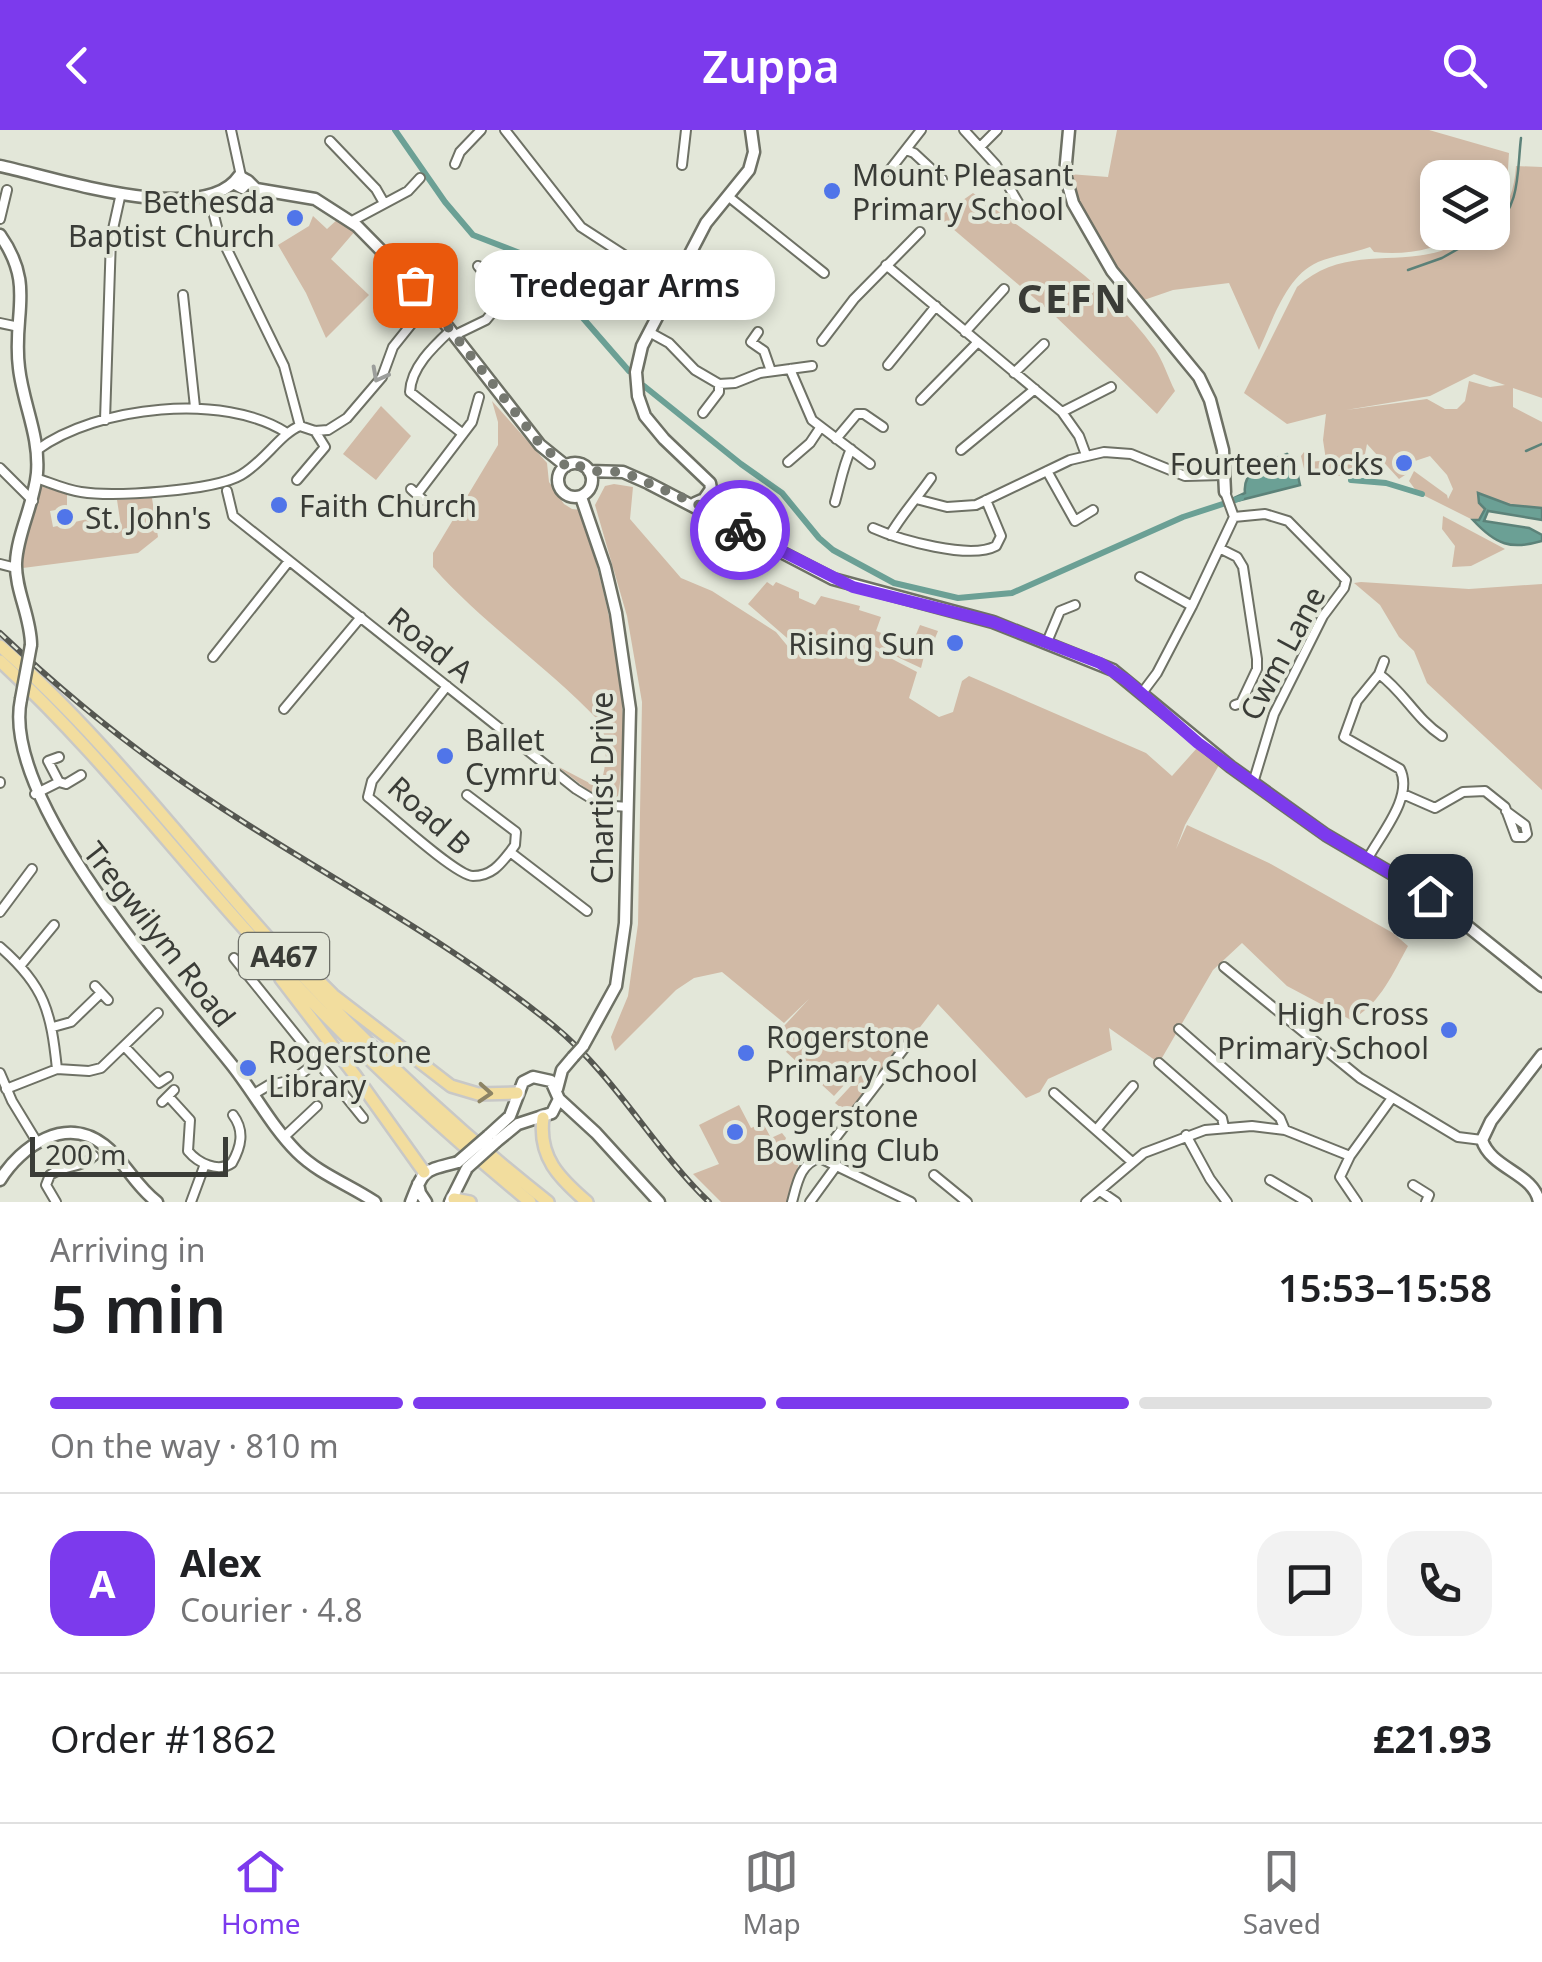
<!DOCTYPE html>
<html lang="en">
<head>
<meta charset="utf-8">
<style>
  body { margin:0; font-family:"Noto Sans",sans-serif; background:#f2f2f2; color:#202124; height:100vh; display:flex; flex-direction:column; font-size:38px; white-space:nowrap }
  * { box-sizing:border-box; margin:0 }
  p { font-size:32px; color:#757577 }
  .icon { flex:none; width:55px; height:55px; fill:none; stroke:currentColor; stroke-width:2; stroke-linecap:round; stroke-linejoin:round }
  .map { position:relative; height:1072px; overflow:hidden }
  .details { display:flex; flex-direction:column; background:#fff; flex:1 }
  .details>* { flex:none }
  .tools { position:absolute; left:1420px; top:30px; display:grid; gap:20px }
  .tools a { display:grid; place-items:center; width:90px; height:90px; border-radius:20px; background:#fff; box-shadow:0 5px 15px #0003; font-size:50px }
  .scale { position:absolute; left:30px; bottom:25px; width:198px; box-sizing:border-box; padding-left:10px; border:5px solid #3a3c37; border-top:0; font-size:28px; line-height:35px; white-space:nowrap; color:#3a3c37; -webkit-text-stroke:8px #e3e7d9; paint-order:stroke }
  .pin { position:absolute; display:grid; place-items:center; width:85px; height:85px; color:#fff; margin:-42px; border-radius:20px; box-shadow:0 5px 15px #0006 }
  .courier { position:absolute; display:grid; place-items:center; width:100px; height:100px; margin:-50px; border:8px solid #7c3aed; border-radius:50%; background:#fff; color:#222; box-shadow:0 2px 12px #0007 }
  .bubble { position:absolute; height:70px; border-radius:30px; background:#fff; box-shadow:0 5px 15px #0003; font-size:32px; font-weight:600; line-height:70px; text-align:center }
  .head em { font-style:normal; font-weight:600 }
  .head div { display:flex; flex-direction:column-reverse }
  .head { display:flex; align-items:center; justify-content:space-between; height:170px; padding:0 50px }
  h1 { font-size:65px; font-weight:600; line-height:75px }
  .bar { display:grid; grid-template-columns:repeat(4,1fr); gap:15px 10px; align-content:center; height:120px; padding:0 50px }
  .bar i { height:12px; border-radius:8px; background:#e0e0e0 }
  .bar .active { background:#7c3aed }
  .bar p { grid-column:span 4 }
  .line { display:flex; align-items:center; gap:25px; padding:0 50px; border-top:2px solid #e0e0e0 }
  .line div { flex:1 }
  .round { display:grid; place-items:center; flex:none; width:105px; height:105px; border-radius:30px; background:#f2f2f2 }
  header { display:flex; justify-content:space-between; align-items:center; height:130px; padding:0 50px; background:#7c3aed; color:#fff; font-size:45px; font-weight:600 }
  .tabs { display:flex; justify-content:space-around; align-items:center; height:140px; border-top:2px solid #e0e0e0; background:#fff; font-size:28px; color:#757577 }
  .tabs a { display:grid; justify-items:center; gap:5px }
  .tabs .active { color:#7c3aed }
  .map>svg:first-child { display:block }
  .green { fill:#d1baa6; fill-rule:evenodd }
  .water { fill:#6ba095; stroke:#5c8279; stroke-width:2.5 }
  .lines { fill:none; stroke-linecap:round; stroke-linejoin:round }
  .stream { stroke:#5c8279; stroke-width:2.5 }
  .canal { stroke:#6ba095; stroke-width:6 }
  .street-casing { stroke:#6e7165; stroke-width:12 }
  .secondary-casing { stroke:#6e7165; stroke-width:15 }
  .primary-casing { stroke:#c8c8c7; stroke-width:16 }
  .street { stroke:#fff; stroke-width:8 }
  .secondary { stroke:#fff; stroke-width:10 }
  .primary { stroke:#f2dd9e; stroke-width:11 }
  .rail-casing { stroke:#555751; stroke-width:6 }
  .rail { stroke:#e3e7d9; stroke-width:2.5; stroke-dasharray:8; stroke-linecap:butt }
  .secondary-bridge-casing { stroke:#6e7165; stroke-width:15; stroke-linecap:butt }
  .secondary-bridge { stroke:#fff; stroke-width:10 }
  .oneway { stroke:#9c9e9b }
  .oneway2 { stroke:#8d8465 }
  .done { stroke:#757870; stroke-width:10; stroke-dasharray:0 18 }
  .route { stroke:#7c3aed; stroke-width:12 }
  .poi-dot { fill:#5075e9; stroke:#e3e7d9; stroke-width:4 }
  .labels { text-anchor:middle; dominant-baseline:central; stroke-width:8; stroke-linejoin:round; paint-order:stroke }
  .shield { fill:#e3e7d9; stroke:#6d6f68; stroke-width:2.5 }
  .shield-label { font-size:28px; font-weight:bold; fill:#3a3c37 }
  .poi-label { font-size:30px; fill:#3a3c37; stroke:#e3e7d9; text-anchor:start }
  .street-label { font-size:30px; fill:#3a3c37; stroke:#e3e7d9 }
  .district-label { font-size:40px; font-weight:bold; letter-spacing:2.5px; fill:#3a3c37; stroke:#e3e7d9 }
</style>
</head>
<body>
<header><svg class="icon" aria-label="back" viewBox="0 0 24 24"><path d="M15 5l-7 7 7 7"/></svg>Zuppa<svg class="icon" aria-label="search" viewBox="0 0 24 24"><circle cx="10" cy="10" r="6"/><path d="M15 15l6 6"/></svg></header>
<div class="map">
<svg width="1542" height="1072" viewBox="0 0 1542 1072">
  <rect width="100%" height="100%" fill="#e3e7d9"/>
  <path class="green" d="M1117,0h312l80,23 -2,31 -14,27 -1,-33h-54v54l28,1c-29,16 -59,23 -92,19l-4,-5c-16,6 -38,9 -52,15 -32,14 -45,58 -59,88l-30,-67 -56,7 -29,10c-36,-33 -64,-79 -75,-126l39,3z
    M1516,36l26,1v231l-29,-10v19l29,15v86l-32,-3 -31,-11 6,15 -6,11h-6l-56,-28 -8,-11 5,-10 33,24 1,4 5,-10 -6,-14 -17,-19 -15,5 -4,10 -12,8 -32,-35 -4,20 5,11 -62,2 -5,-21 3,-4 7,10 15,-2 -3,-20 3,-26 -39,10 -43,-31 53,-106c45,-41 93,-21 144,-36 17,-6 33,-18 51,-19l1,-8c15,-15 22,-37 23,-58zM1474,244l31,11 -15,2 -21,-6 -4,20 -8,8h-12l-18,-10 -81,11 84,-14z
    M973,63c63,47 136,91 182,156 8,12 13,28 20,42l-18,23 -103,-99 -115,-98z
    M313,86l14,13 12,-11 17,12 -25,29 38,36 -43,43 -20,-45 -28,-48 31,-19z
    M492,271l55,62 2,19 15,22 8,5 10,1c25,94 53,188 36,286l-9,5 -16,-7 -36,-28 42,22c8,-19 10,-49 0,-67 -52,-55 -116,-97 -166,-154v-14l65,-108v-23z
    M381,276l30,30 -35,44 -33,-26z
    M614,354l19,3 -3,32 51,59 31,13 64,41 14,17 4,-5 -46,-40 19,-22 6,4 3,-4 23,10v6l16,7 6,-9 39,10 -1,4 22,7 -5,14 36,13 8,-19 18,6 -7,17h-5l-5,20 -60,-28h-5l61,32 -8,26 30,19 14,-5 9,-31 7,-5 177,77 26,23 25,-28 22,17 -34,60 -9,24 11,-24 82,38 124,70 15,13c-16,29 -28,58 -57,74l-64,-34 -45,-43 -29,27 -54,93 -50,-35 3,22 -64,29 -8,13 -14,6 -88,-94 -87,112 -16,-13 39,-42 -4,-4 -36,39 -62,-57 37,-40 -25,24 -62,-51 -28,6 -18,12 -61,61 -4,-14 17,-41 10,-72 4,-222 -15,-86 -32,-111 10,-19z
    M40,356l27,8v14l-17,3 3,16 39,-9 3,12 26,-4 -4,-26 35,-2 6,39 -20,16 -115,15v-17z
    M1443,386l62,33 -34,17 -19,1 3,-21 -13,-17z
    M1361,452l108,7 73,-5v206l-115,-107 -13,-32 -15,-14 -19,-32 -26,-22z
    M739,975l12,23 12,-5 8,15 11,-5 4,5 -6,14 19,11 -11,39h-67l-28,-28 26,-10 -20,-39z"/>
  <path class="water" d="M1287,324l8,8 5,23 -67,17 -1,-3 13,-6c-3,-24 22,-31 42,-39z
    M1478,363l32,12 32,3v12l-54,-9 -4,10 45,7 13,7v6c-31,9 -46,4 -69,-21h6l6,-11 -6,-6z"/>
  <g class="lines">
    <path class="stream" d="M1492,99c29,-21 25,-59 29,-91
      M1408,140l34,-12 46,-26
      M1526,321l16,-7"/>
    <path class="canal" d="M395,0l50,72 28,33 75,29 27,45 54,62
      M644,256l97,78 41,29 37,45 14,12 61,33 64,15 54,-5 171,-76 58,-19
      M1351,350l35,3 36,11"/>
    <g class="street-casing">
      <path id="street" d="M231,0l10,46
        M505,0l76,97 91,59
        M964,0l32,35 29,49
        M330,11l46,48 8,14
        M980,17l17,-17
        M906,20l8,3 28,26
        M455,34l5,-12 21,-22
        M682,35l4,-35
        M889,41l32,-41
        M209,66l9,35 66,135 16,60
        M729,67l95,76
        M0,89l7,-29
        M352,91l56,-30 12,-13
        M886,135l176,147 17,24 7,19
        M183,165l12,112
        M0,193l19,4
        M451,200c-17,16 -40,37 -41,62l53,42
        M649,202l20,11 26,27 24,14
        M758,202l-7,10 13,9 7,20
        M965,202l39,-43
        M455,205l31,-15 19,-23 -27,-31
        M822,211l32,-42 66,-67
        M888,235l48,-59
        M790,239l22,51 58,44
        M1014,243l30,-29
        M921,270l57,-58
        M1062,282l49,-25
        M703,283l16,-21v-8l16,-1 25,-10 52,-7
        M105,290l6,-182 10,-45
        M300,296l15,5 13,-1 19,-12 35,-41 11,-30 36,-45
        M836,309l21,-25h7l19,13
        M37,320c60,-44 187,-58 250,-17
        M961,320l74,-61
        M788,332l22,-19 10,-15
        M0,338l33,33
        M1047,341l28,50 18,-11
        M36,348c15,5 30,12 45,14 32,5 133,-1 160,-17 23,-13 40,-42 59,-49
        M297,350l28,-33 -10,-16
        M411,359l12,11
        M227,361l6,25 343,273 26,16 26,2
        M1225,362l9,25 31,-3 23,7 58,59 -2,8 -21,28 -49,98 -21,69
        M418,363l54,-71 7,-25
        M920,370l27,7 29,-2 94,-45 34,-8 27,2 54,22 38,-1
        M835,372c5,-17 8,-36 16,-53
        M873,398c27,12 97,32 123,18l5,-10 -15,-36
        M890,405c13,-22 27,-37 41,-57
        M1221,419l16,8 6,10 14,92v10l-16,34 -6,2
        M0,434l16,4
        M1140,447l52,29
        M1047,512l13,-31 15,-6
        M213,527l76,-96
        M1379,544c25,18 36,44 63,62
        M447,556l-75,95 -4,16c18,14 88,79 105,79 18,0 27,-11 37,-24
        M1142,563l15,-20 35,-67 42,-89
        M284,579l77,-92
        M0,652v1
        M59,652l7,2 15,-9
        M35,664l24,-12 -11,-21 11,-4
        M1403,664l32,14 28,-16 22,-1 20,16 11,30h8l3,-3 -2,-9 -19,-14
        M467,665l49,37 -1,13 -5,7 77,59
        M1367,730c13,-25 47,-63 33,-91l-56,-32 13,-36 22,-27 5,-13
        M0,782l32,-43
        M0,817c45,39 51,65 57,122
        M234,828l129,160
        M21,835l33,-40
        M1224,837l136,111 98,59 24,3
        M95,856l13,14
        M53,897l18,-5 30,-29
        M1179,899l101,89 5,12
        M124,916l35,37 9,-6
        M1159,933l63,55 2,9
        M0,943l12,28 25,41
        M6,959l51,-20 32,2 12,-3 57,-55
        M1054,963l78,69
        M254,964l15,-9 24,-5 25,-19
        M169,967l21,23 -2,31c10,12 30,22 44,12 9,-16 13,-32 1,-48
        M162,972l12,-12
        M1096,1000l37,-44
        M1186,1005l24,44 17,23
        M284,1007l33,-31
        M1350,1026l-10,21 17,25
        M820,1028l92,-120
        M934,1045l33,27
        M1270,1050l37,22
        M1413,1055l16,10 -3,7
        M1100,1061l16,11
        M56,1072l-10,-17 4,-10c14,-10 32,-7 44,-19
        M191,1072l14,-38
        M792,1072c5,-18 8,-39 28,-44l91,44
        M810,1072l27,-37
        M1086,1072l58,-49 61,-23 47,-4 33,4 65,26 42,-58"/>
    </g>
    <g class="secondary-casing">
      <path id="secondary" d="M1069,0l-4,44 8,29 39,68 87,106 11,23 13,50 2,42
        M0,36c53,11 204,62 239,10l9,5 -6,7 -7,-4
        M248,51l8,8 59,10 42,27 58,59 125,160 26,21
        M0,105c36,51 12,79 19,133 4,36 21,68 18,105 -3,31 -20,61 -21,90 -1,27 15,54 15,82
        M558 350a17 17 0 1 1 34 0a17 17 0 1 1-34 0Z
        M589,341l34,1 25,11 185,96 160,43 120,48 118,97 95,68 104,61 112,90
        M581,367l24,70 11,46 14,96 -5,214 -9,63 -33,60
        M695,373l9,-4 7,-10
        M715,382l-5,-29 -46,-44 -19,-23 -7,-20 -2,-24 6,-26 64,-123 43,-53 5,-18 -3,-22
        M21,569c-21,99 148,288 207,361 25,30 42,65 69,92 22,22 53,33 78,50
        M557,959l5,-19 11,-13
        M559,969l37,34 63,69
        M488,1006l22,-20 13,-34 10,-5 18,4 8,18 -7,14 -34,11 -22,18
        M0,1050c21,-34 66,-65 104,-35 21,16 31,41 53,57
        M418,1054l2,9 6,9
        M411,1072c13,-34 13,-31 47,-40
        M450,1072l17,-34
        M1539,1072c-5,-29 -48,-33 -57,-62l9,-19 51,-66"/>
    </g>
    <g class="primary-casing">
      <path id="primary" d="M0,516c97,84 177,189 262,285 87,98 183,190 286,271
        M0,531c99,91 180,199 271,297 80,88 167,168 259,244
        M298,830l35,35 118,91 27,8 39,-1
        M281,849l73,95 70,98
        M543,988c-5,39 16,60 44,84
        M454,1069l16,3"/>
    </g>
    <use href="#street" class="street"/>
    <use href="#secondary" class="secondary"/>
    <use href="#primary" class="primary"/>
    <g class="rail-casing">
      <path id="rail" d="M0,503c52,49 105,94 163,135 127,91 270,159 391,258 61,50 99,122 155,176"/>
    </g>
    <use href="#rail" class="rail"/>
    <g class="secondary-bridge-casing">
      <path id="secondary-bridge" d="M21,569l10,-54
        M573,927l10,-11
        M458,1032l30,-26
        M467,1038l29,-26"/>
    </g>
    <use href="#secondary-bridge" class="secondary-bridge"/>
  </g>
  <defs><path id="oneway-chevron" d="M-2-3.5L2.5 0L-2 3.5" fill="none" stroke-width="1.6" stroke-linecap="round" stroke-linejoin="round" transform="scale(2.5)"/></defs>
  <use class="oneway" href="#oneway-chevron" transform="translate(379 245) rotate(118)"/>
  <use class="oneway2" href="#oneway-chevron" transform="translate(485 963) rotate(4)"/>
  <g class="lines">
    <path class="done" d="M415,155l125,159 26,22 8,-3 15,8 34,1 92,40 25,18"/>
    <path class="route" d="M740,400l113,57 140,35 107,41 26,17 72,63 73,53 55,39 104,61"/>
  </g>
  <g class="poi-dot">
    <circle cx="832" cy="61" r="10"/>
    <circle cx="295" cy="88" r="10"/>
    <circle cx="1404" cy="333" r="10"/>
    <circle cx="279" cy="375" r="10"/>
    <circle cx="65" cy="387" r="10"/>
    <circle cx="955" cy="513" r="10"/>
    <circle cx="445" cy="626" r="10"/>
    <circle cx="1449" cy="900" r="10"/>
    <circle cx="746" cy="923" r="10"/>
    <circle cx="248" cy="938" r="10"/>
    <circle cx="735" cy="1002" r="10"/>
  </g>
  <g class="labels">
    <rect class="shield" x="239" y="803" width="90" height="46" rx="8"/>
    <g class="shield-label">
      <text x="284" y="826">A467</text>
    </g>
    <g class="poi-label">
      <text x="852" y="44">Mount Pleasant<tspan x="852" dy="34">Primary School</tspan></text>
      <text x="275" y="71" text-anchor="end">Bethesda<tspan x="275" dy="34">Baptist Church</tspan></text>
      <text x="1384" y="333" text-anchor="end">Fourteen Locks</text>
      <text x="299" y="375">Faith Church</text>
      <text x="85" y="387">St. John's</text>
      <text x="935" y="513" text-anchor="end">Rising Sun</text>
      <text x="465" y="609">Ballet<tspan x="465" dy="34">Cymru</tspan></text>
      <text x="1429" y="883" text-anchor="end">High Cross<tspan x="1429" dy="34">Primary School</tspan></text>
      <text x="766" y="906">Rogerstone<tspan x="766" dy="34">Primary School</tspan></text>
      <text x="268" y="921">Rogerstone<tspan x="268" dy="34">Library</tspan></text>
      <text x="755" y="985">Rogerstone<tspan x="755" dy="34">Bowling Club</tspan></text>
    </g>
    <g class="street-label">
      <text transform="translate(431 514) rotate(39)">Road A</text>
      <text transform="translate(1282 523) rotate(-62)">Cwm Lane</text>
      <text transform="translate(601 658) rotate(-90)">Chartist Drive</text>
      <text transform="translate(430 685) rotate(42)">Road B</text>
      <text transform="translate(160 804) rotate(52)">Tregwilym Road</text>
    </g>
    <g class="district-label">
      <text x="1073" y="167">CEFN</text>
    </g>
  </g>
</svg>
<div class="tools">
<a><svg class="icon" aria-label="layers" viewBox="0 0 24 24"><path d="M12 4l9 5-9 5-9-5zM3 14l9 5 9-5"/></svg></a>
</div>
<div class="scale">200 m</div>
<div class="pin" style="left:415px;top:155px;background:#ea580c"><svg class="icon" aria-label="bag" viewBox="0 0 24 24"><path d="M5 8h14l-1 12H6zM9 8a3 3 0 0 1 6 0"/></svg></div>
<div class="pin" style="left:1430px;top:766px;background:#1f2937"><svg class="icon" aria-label="home" viewBox="0 0 24 24"><path d="M3 11l9-7 9 7M6 9v11h12V9"/></svg></div>
<div class="courier" style="left:740px;top:400px"><svg class="icon" aria-label="bike" viewBox="0 0 24 24"><circle cx="6" cy="16" r="4"/><circle cx="18" cy="16" r="4"/><path d="M6 16l4-8h5l3 8M10 8l3 8H6M13 5h3"/></svg></div>
<div class="bubble" style="left:475px;top:120px;width:300px">Tredegar Arms</div>
</div>
<section class="details">
<div class="head"><div><h1>5 min</h1><p>Arriving in</p></div><em>15:53–15:58</em></div>
<div class="bar"><i class="active"></i><i class="active"></i><i class="active"></i><i></i><p>On the way · 810 m</p></div>
<div class="line" style="height:180px"><b class="round" style="background:#7c3aed;color:#fff">A</b><div><b>Alex</b><p>Courier · 4.8</p></div><a class="round"><svg class="icon" aria-label="chat" viewBox="0 0 24 24"><path d="M4 5h16v11H9l-5 4z"/></svg></a><a class="round"><svg class="icon" aria-label="phone" viewBox="0 0 24 24"><path d="M5 4h4l2 5-3 2q2 4 5 5l2-3 5 2v4C11 20 4 13 5 4z"/></svg></a></div>
<div class="line" style="height:130px"><div>Order #1862</div><b>£21.93</b></div>
</section>
<nav class="tabs">
<a class="active"><svg class="icon" aria-label="home" viewBox="0 0 24 24"><path d="M3 11l9-7 9 7M6 9v11h12V9"/></svg>Home</a>
<a><svg class="icon" aria-label="map" viewBox="0 0 24 24"><path d="M3 6l6-2 6 2 6-2v14l-6 2-6-2-6 2zM9 4v14M15 6v14"/></svg>Map</a>
<a><svg class="icon" aria-label="saved" viewBox="0 0 24 24"><path d="M7 4h10v16l-5-4-5 4z"/></svg>Saved</a>
</nav>
</body>
</html>
